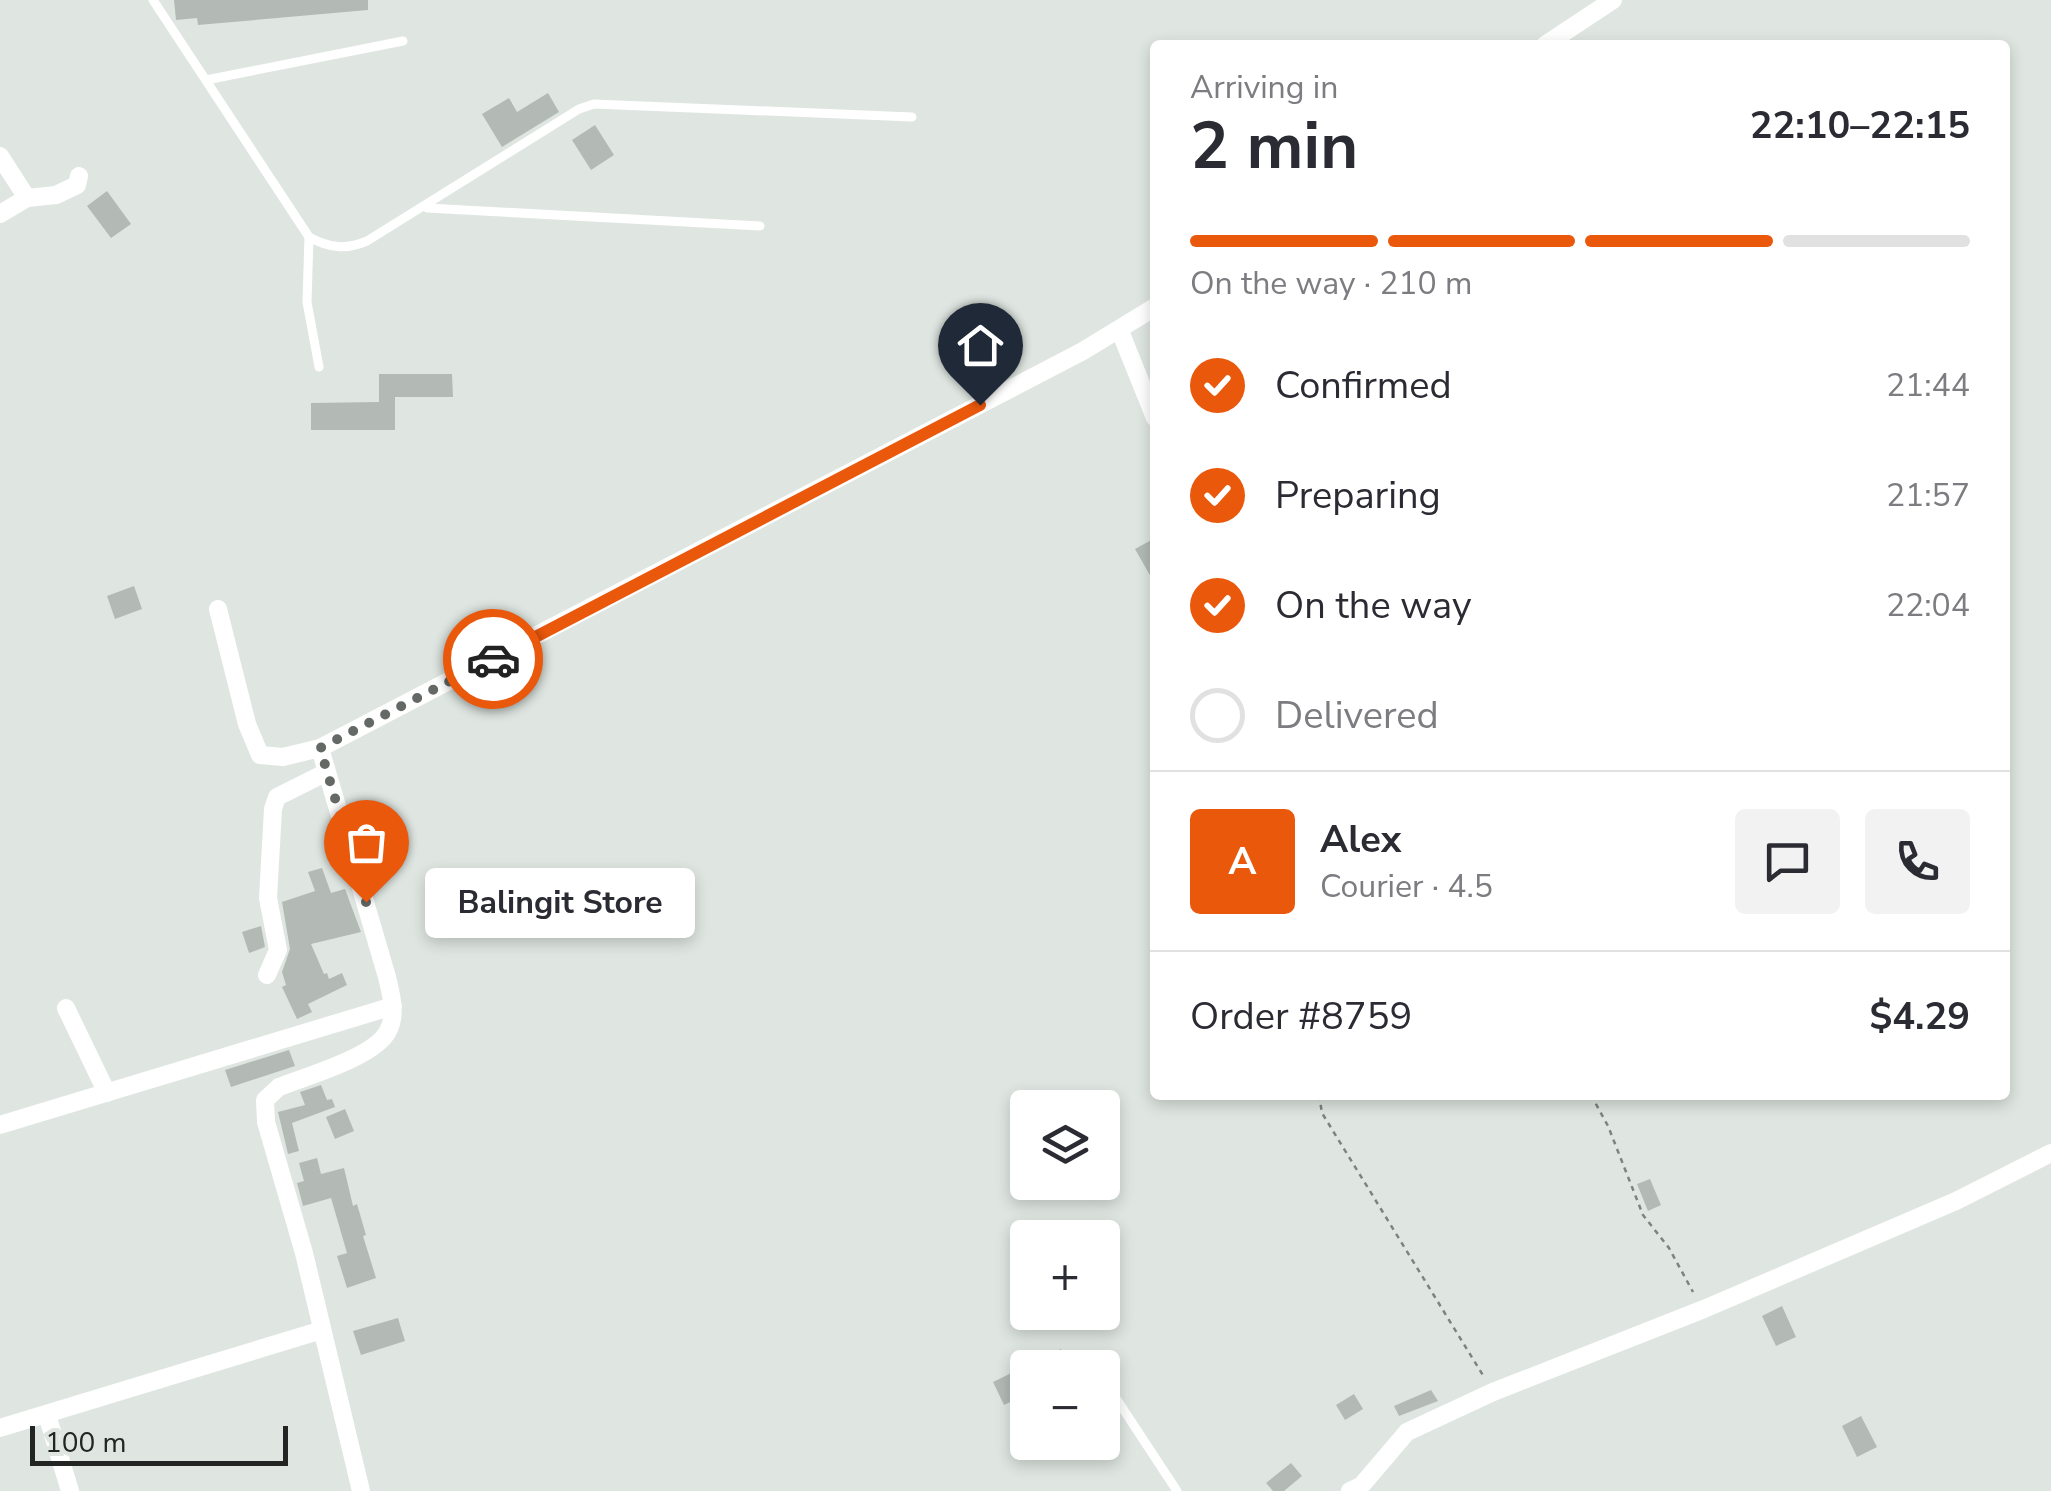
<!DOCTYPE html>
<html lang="en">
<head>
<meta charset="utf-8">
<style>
  body { margin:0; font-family:"Nunito Sans",sans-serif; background:#f2f2f3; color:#2b2b33; height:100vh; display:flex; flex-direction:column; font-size:38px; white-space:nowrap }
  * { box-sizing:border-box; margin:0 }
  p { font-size:32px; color:#7c7c81 }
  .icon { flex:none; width:55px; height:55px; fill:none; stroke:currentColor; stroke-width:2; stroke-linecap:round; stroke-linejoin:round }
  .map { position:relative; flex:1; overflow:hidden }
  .details { position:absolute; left:1150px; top:40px; width:860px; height:1060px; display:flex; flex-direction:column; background:#fff; border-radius:10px; box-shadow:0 5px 15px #0003 }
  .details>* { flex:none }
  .fabs { position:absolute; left:1010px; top:1090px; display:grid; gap:20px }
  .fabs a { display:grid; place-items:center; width:110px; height:110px; border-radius:10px; background:#fff; box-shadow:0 5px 15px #0003; font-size:50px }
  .scale { position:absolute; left:30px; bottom:25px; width:258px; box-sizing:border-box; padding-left:10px; border:5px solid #222523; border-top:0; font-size:28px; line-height:35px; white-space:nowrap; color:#222523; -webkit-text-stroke:8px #dfe6e1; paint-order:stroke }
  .pin { position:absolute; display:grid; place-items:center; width:85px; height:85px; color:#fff; margin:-102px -42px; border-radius:50% 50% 50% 0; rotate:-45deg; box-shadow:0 0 10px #0007 }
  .pin .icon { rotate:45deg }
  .courier { position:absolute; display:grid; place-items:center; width:100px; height:100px; margin:-50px; border:8px solid #ea580c; border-radius:50%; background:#fff; color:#222; box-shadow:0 2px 12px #0007 }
  .bubble { position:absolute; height:70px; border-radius:10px; background:#fff; box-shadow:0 5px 15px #0003; font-size:32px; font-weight:700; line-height:70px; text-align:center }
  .headline em { font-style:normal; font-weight:700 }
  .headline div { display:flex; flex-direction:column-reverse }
  .headline { display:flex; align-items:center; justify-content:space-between; height:170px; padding:0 40px }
  h1 { font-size:65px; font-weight:700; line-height:75px }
  .bar { display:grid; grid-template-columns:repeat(4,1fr); gap:15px 10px; align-content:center; height:120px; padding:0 40px }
  .bar i { height:12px; border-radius:8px; background:#e1e1e2 }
  .bar .current { background:#ea580c }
  .bar p { grid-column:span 4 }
  .line { display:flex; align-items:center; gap:25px; padding:0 40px; border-top:2px solid #e1e1e2 }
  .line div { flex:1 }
  .round { display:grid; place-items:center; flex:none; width:105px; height:105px; border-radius:10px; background:#f2f2f3 }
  ol { padding:0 40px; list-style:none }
  li { display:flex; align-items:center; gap:30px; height:110px }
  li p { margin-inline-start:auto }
  li .icon { padding:10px; border-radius:50%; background:#ea580c; color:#fff; stroke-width:4 }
  li:last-child { color:#7c7c81 }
  li i { width:55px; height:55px; border:5px solid #e1e1e2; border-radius:50% }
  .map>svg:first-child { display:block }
  .building { fill:#b3bab5 }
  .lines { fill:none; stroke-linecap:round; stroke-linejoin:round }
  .path { stroke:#7e8380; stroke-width:2.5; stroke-dasharray:5 5; stroke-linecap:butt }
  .service { stroke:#fff; stroke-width:9 }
  .minor { stroke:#fff; stroke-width:18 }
  .done { stroke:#646966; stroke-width:10; stroke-dasharray:0 18 }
  .route { stroke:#ea580c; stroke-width:12 }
</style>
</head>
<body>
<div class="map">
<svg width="2051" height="1491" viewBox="0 0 2051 1491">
  <rect width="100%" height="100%" fill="#dfe6e1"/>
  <path class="building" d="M174,0h194v10l-170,15 -1,-7 -21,2z
    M548,93l11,19 -57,35 -20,-33 27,-16 8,14z
    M595,125l19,30 -23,15 -19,-30z
    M107,191l24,33 -20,14 -24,-32z
    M379,374h73l1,23h-58v33h-84v-27l68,-1z
    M1155,538v46l-20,-35z
    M134,586l8,23 -27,10 -8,-23z
    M378,818l10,25 -21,9 -11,-25z
    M322,868l9,25 14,-4 16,43 -50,12 13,30 3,-1 2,6 13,-6 5,12 -39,19 4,8 -15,7 -15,-32 4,-2 -4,-13 8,-23 -8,-47 33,-11 -7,-19z
    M261,926l4,21 -16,6 -7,-21z
    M289,1050l6,16 -64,21 -6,-17z
    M321,1085l6,15 5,-1 3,8 -43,16 7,28 -11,3 -10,-42 27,-7 -5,-13z
    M345,1109l9,22 -19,8 -9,-22z
    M317,1158l4,16 23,-6 9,38 4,-2 9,31 -3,1 13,42 -29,10 -10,-32 10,-3 -16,-55 -28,8 -6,-23 7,-2 -5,-18z
    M1650,1179l11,26 -13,6 -11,-27z
    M1782,1306l14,31 -20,9 -14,-30z
    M398,1318l7,23 -44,14 -8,-24z
    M1061,1349l9,19h-42v26l-24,11 -11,-23z
    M1431,1390l7,11 -39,15 -5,-10z
    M1354,1394l9,15 -18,11 -9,-15z
    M1861,1416l16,31 -20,10 -15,-31z
    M1291,1463l11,13 -18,15h-11l-7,-8z"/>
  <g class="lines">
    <path class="path" d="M1319,1095l3,18 162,264
      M1591,1095l17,31 35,89 26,33 24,44"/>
    <path class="service" d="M153,0l156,237c20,11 37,13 58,4l212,-132 15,-5 318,13
      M206,80l197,-39
      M427,208l333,18
      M309,237l-2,65 12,65
      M1093,1362l4,6
      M1102,1377l75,114"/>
    <path class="minor" d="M1545,45l68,-45
      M0,156l27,42
      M0,214l27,-16 29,-3 21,-10 2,-9
      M1120,331l35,87
      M218,609l29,115 13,31 23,2 37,-9
      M267,975l11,-25 -10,-52 5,-89 4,-12 50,-25
      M66,1008l41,85
      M0,1125l393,-119
      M47,1415l23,76
      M0,1428l322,-98
      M361,1491l-57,-238 -38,-131 -1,-22 14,-13c28,-11 96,-30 109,-56 9,-17 3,-37 -1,-54l-67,-229 763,-397 72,-44
      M1350,1491l11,-5 46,-54 86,-40 211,-83 252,-108 95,-48"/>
  </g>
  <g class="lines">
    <path class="done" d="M366,902l-46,-154 173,-89"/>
    <path class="route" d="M493,659l487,-254"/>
  </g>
</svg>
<div class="fabs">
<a><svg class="icon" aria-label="layers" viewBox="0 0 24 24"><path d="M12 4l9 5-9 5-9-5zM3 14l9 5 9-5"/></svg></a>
<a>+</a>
<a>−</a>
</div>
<div class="scale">100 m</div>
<div class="pin" style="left:366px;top:902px;background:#ea580c"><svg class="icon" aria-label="bag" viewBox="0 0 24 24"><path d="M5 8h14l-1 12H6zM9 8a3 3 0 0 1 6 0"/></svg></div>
<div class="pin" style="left:980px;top:405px;background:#1f2937"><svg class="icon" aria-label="home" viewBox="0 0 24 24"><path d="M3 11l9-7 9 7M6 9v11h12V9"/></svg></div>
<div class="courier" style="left:493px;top:659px"><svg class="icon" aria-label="car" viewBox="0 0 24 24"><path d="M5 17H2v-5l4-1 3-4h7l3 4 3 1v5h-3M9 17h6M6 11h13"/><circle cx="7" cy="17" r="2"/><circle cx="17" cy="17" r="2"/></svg></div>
<div class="bubble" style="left:425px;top:868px;width:270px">Balingit Store</div>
<section class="details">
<div class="headline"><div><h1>2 min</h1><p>Arriving in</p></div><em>22:10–22:15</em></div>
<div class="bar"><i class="current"></i><i class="current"></i><i class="current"></i><i></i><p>On the way · 210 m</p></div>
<ol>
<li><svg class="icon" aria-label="check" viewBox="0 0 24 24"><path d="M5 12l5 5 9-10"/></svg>Confirmed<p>21:44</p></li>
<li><svg class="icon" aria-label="check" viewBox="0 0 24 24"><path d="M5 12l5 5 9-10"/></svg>Preparing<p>21:57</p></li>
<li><svg class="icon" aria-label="check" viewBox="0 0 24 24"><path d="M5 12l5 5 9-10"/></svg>On the way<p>22:04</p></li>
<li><i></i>Delivered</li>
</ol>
<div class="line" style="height:180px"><b class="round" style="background:#ea580c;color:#fff">A</b><div><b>Alex</b><p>Courier · 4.5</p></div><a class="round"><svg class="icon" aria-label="chat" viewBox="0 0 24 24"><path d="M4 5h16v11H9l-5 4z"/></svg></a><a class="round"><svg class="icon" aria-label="phone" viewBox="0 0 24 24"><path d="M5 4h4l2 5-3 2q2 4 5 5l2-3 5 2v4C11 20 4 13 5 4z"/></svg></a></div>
<div class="line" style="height:130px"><div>Order #8759</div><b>$4.29</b></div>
</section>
</div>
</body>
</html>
